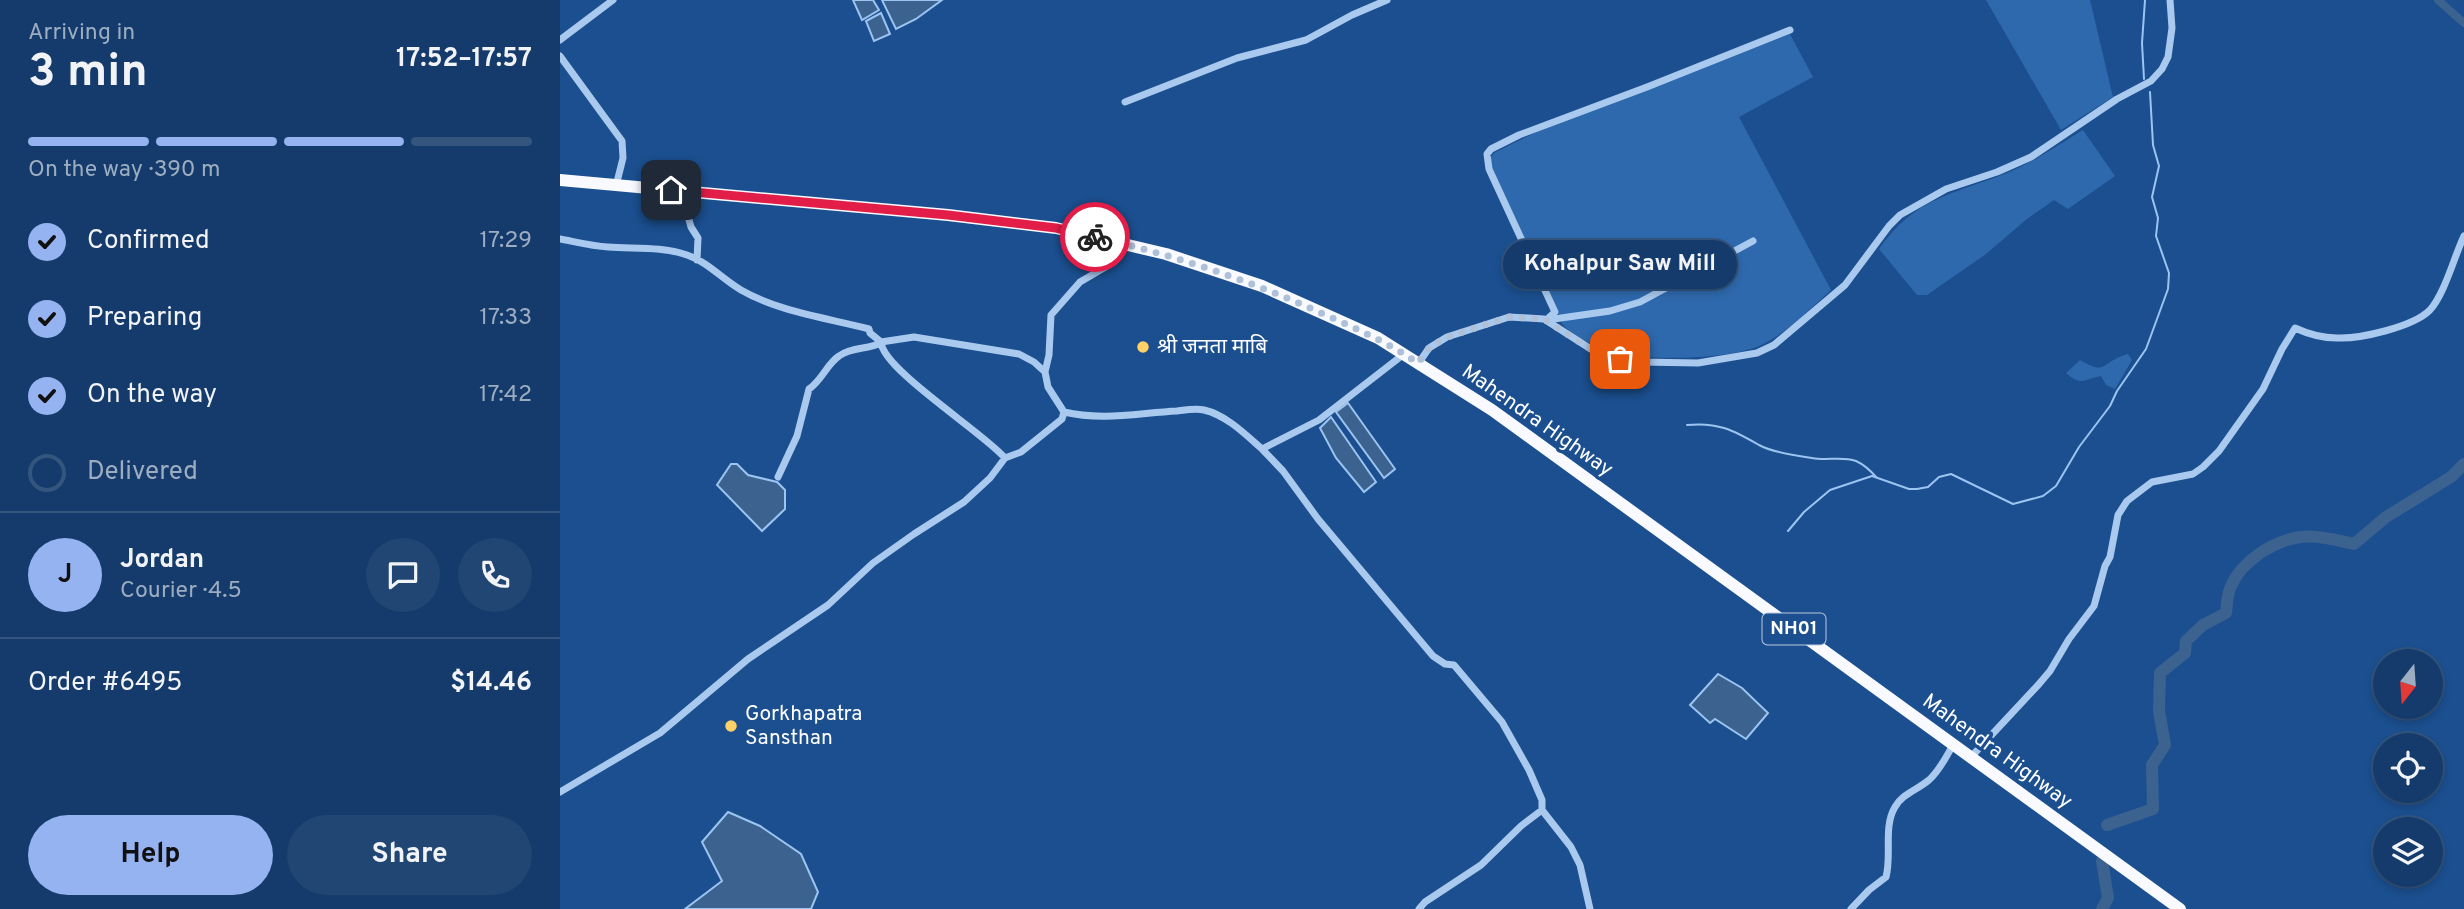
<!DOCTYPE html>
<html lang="en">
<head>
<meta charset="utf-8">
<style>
  body { margin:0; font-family:Overpass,"Noto Sans Devanagari",sans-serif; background:#214673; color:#f1f3f6; height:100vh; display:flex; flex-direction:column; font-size:26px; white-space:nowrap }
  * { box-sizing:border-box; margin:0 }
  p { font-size:23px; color:#9dadc1 }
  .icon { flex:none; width:38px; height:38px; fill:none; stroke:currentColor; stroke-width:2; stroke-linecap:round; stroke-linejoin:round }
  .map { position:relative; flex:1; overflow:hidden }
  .details { display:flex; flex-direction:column; background:#143b6b; width:560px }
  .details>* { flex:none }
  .needle { width:46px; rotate:197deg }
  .tools { position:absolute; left:1813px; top:649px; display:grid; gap:14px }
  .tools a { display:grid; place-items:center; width:70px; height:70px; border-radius:50%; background:#143b6b; box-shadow:0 4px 10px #0003,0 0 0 2px #33557e; font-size:35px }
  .pin { position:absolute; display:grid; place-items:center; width:60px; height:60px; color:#fff; margin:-30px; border-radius:14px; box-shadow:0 4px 10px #0006 }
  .courier { position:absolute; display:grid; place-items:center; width:70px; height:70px; margin:-35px; border:5px solid #e11d48; border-radius:50%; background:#fff; color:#222; box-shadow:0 2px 9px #0007 }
  .bubble { position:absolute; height:49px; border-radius:24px; background:#143b6b; box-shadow:0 4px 10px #0003,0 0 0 2px #33557e; font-size:23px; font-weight:700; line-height:49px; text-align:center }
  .summary em { font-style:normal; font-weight:700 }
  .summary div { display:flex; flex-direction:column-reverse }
  .summary { display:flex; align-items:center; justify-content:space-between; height:119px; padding:0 28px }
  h1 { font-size:46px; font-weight:700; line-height:52px }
  .bar { display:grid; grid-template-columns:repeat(4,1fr); gap:10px 7px; align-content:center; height:84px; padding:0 28px }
  .bar i { height:9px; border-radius:5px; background:#33557e }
  .bar .active { background:#95b2f1 }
  .bar p { grid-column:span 4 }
  .line { display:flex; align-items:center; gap:18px; padding:0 28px; border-top:2px solid #33557e }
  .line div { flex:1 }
  .round { display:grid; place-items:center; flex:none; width:74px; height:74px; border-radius:37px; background:#214673 }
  ol { padding:0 28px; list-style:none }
  li { display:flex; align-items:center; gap:21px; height:77px }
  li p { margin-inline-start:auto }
  li .icon { padding:7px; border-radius:50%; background:#95b2f1; color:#111; stroke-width:4 }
  li:last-child { color:#9dadc1 }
  li i { width:38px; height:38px; border:4px solid #33557e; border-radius:50% }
  .button { display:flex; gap:14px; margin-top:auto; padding:14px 28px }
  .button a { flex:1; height:80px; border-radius:42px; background:#95b2f1; color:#111; font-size:28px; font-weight:700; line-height:80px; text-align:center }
  .button a+a { background:#214673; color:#f1f3f6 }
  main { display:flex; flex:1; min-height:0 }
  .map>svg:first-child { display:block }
  .green { fill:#2e69ad }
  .water { fill:#3c6290; stroke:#9cc4f0; stroke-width:2 }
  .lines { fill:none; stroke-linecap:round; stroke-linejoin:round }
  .stream { stroke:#9cc4f0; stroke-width:2 }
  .canal { stroke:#3c6290; stroke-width:8 }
  .river { stroke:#3c6290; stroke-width:12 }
  .minor { stroke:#a9c9ee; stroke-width:7 }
  .trunk { stroke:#f8faff; stroke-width:12 }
  .done { stroke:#afc1d8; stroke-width:7; stroke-dasharray:0 12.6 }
  .route { stroke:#e11d48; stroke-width:9 }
  .poi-dot { fill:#ffd166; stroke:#1b4f8f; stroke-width:2.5 }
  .labels { text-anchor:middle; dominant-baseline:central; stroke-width:7; stroke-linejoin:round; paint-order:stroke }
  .shield { fill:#1b4f8f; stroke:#bbcadd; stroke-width:2 }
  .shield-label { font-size:19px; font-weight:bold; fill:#fff }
  .poi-label { font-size:21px; fill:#fff; stroke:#1b4f8f; text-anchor:start }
  .street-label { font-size:21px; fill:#fff; stroke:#1b4f8f }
</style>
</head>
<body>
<main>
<section class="details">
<div class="summary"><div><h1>3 min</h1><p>Arriving in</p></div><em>17:52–17:57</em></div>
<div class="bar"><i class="active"></i><i class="active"></i><i class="active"></i><i></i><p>On the way · 390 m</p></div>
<ol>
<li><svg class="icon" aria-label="check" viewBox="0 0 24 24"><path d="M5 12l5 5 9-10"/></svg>Confirmed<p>17:29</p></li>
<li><svg class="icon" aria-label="check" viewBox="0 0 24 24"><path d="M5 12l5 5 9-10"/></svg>Preparing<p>17:33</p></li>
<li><svg class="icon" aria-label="check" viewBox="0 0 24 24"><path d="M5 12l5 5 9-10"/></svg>On the way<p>17:42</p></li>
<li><i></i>Delivered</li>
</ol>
<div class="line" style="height:126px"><b class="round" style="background:#95b2f1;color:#111">J</b><div><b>Jordan</b><p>Courier · 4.5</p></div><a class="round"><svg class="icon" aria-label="chat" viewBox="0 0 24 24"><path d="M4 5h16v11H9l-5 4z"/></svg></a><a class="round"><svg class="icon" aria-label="phone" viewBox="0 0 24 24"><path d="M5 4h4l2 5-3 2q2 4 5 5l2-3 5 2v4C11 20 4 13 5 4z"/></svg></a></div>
<div class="line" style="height:91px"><div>Order #6495</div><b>$14.46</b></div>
<div class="button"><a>Help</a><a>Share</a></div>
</section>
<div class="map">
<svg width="1904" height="909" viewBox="0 0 1904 909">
  <rect width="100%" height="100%" fill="#1b4f8f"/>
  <path class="green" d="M1426,0h104l23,97 -52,33z
    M1230,34l23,43 -74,40 92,173c-22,20 -45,44 -72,56 -32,14 -115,15 -149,6 -13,-4 -38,-17 -47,-27 -2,-3 -4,-10 -5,-15l-66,-140 -2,-12 4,-5 44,-22z
    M1523,130l32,46 -47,33 -14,-9 -27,19 -41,35 -59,41h-10l-38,-46c35,-51 75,-55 128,-76 27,-11 51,-28 76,-43z
    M1568,354l4,6 -17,29 -9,-4 -5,-9c-17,3 -19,11 -35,-3l14,-13c28,17 21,1 48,-6z"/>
  <path class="water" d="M293,0h20l6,10 -17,10z
    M322,0h60l-26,19 -20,10z
    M321,13l9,21 -16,7 -8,-20z
    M788,403l47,66 -11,9 -48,-66z
    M771,417l45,65 -12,10 -28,-34 -16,-30z
    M171,464h6l11,11 29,7 8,8v19l-23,22 -45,-46z
    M1158,674l24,14 26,25 -22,26 -31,-20 -5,4 -20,-18z
    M168,812l32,14 41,28 17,38 -7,17h-126l37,-28 -20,-39z"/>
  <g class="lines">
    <path class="stream" d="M1584,79l-2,-36 3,-43
      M1127,425c31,-3 46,5 72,20 13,7 38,11 53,13 15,3 30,-2 44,3 9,4 15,10 21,17
      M1228,531l16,-19 26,-22 42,-14 37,13h8l11,-2 11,-10 12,-3 62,30 30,-8 13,-10 23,-39 31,-41 7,-15 29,-42 22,-60 1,-16 -13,-37 2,-18 -6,-21 7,-31 -6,-21 -3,-53"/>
    <path class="canal" d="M1878,0l26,23"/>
    <path class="river" d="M1547,825l46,-16 -1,-44 13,-20 -6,-34 1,-38 25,-20 1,-12 17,-16 23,-12c1,-8 1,-19 5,-27 11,-25 42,-45 69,-49 17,-2 37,3 54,7l32,-27 65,-40 13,-13
      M1542,861l6,37 -6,11"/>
    <path class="minor" d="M0,40l53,-40
      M0,56l62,85 1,17 -7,28
      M565,102l112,-44 69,-18 46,-25 35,-15
      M113,192l10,7 8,28 7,11 -1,22
      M0,239c16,3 32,7 48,8 26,2 53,-1 79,8 21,7 35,24 54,35 38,22 86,28 128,39l1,4 11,9c-10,8 -28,4 -42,14 -12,8 -17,24 -30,33l-12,47 -19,41
      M986,320l9,-8 -66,-143 -2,-15 4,-5 28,-14 128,-48 143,-57
      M987,320l63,-9 30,-9 113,-61
      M858,364l11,-16 18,-11 62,-20 35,2 53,34 44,9 57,1 59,-10 17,-8 71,-60 44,-59 11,-11 46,-26 51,-17 34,-15 86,-58 34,-18 11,-12 6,-12 4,-29 -2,-28
      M485,372l4,-17 2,-40 29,-33 34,-20 9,-18
      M504,412c38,9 74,1 113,-1 8,-1 19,-3 27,-1 22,5 41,24 58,39l57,-29 85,-66
      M702,449l21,22 35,48 115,137 12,8 9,1 48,57 27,48 13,30v10l29,37 9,18 10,44
      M1411,757l68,-73 11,-13 19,-32 25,-33 11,-40 5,-9 8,-42 9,-14 25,-19 41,-8 10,-7 16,-16 44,-62 19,-40 13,-21c13,6 27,10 42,10 23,1 76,-11 93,-28 15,-17 24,-53 34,-74
      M0,792l100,-59 88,-74 80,-54 45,-42 41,-29 50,-32 26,-24 15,-20 16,-6 41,-33 2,-7 -16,-25 -3,-15 -11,-10 -15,-8 -105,-17 -33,5c1,27 103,91 124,116
      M859,909l6,-7 56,-37 40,-39 21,-16
      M1291,909l18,-19 17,-13c6,-22 -3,-50 9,-70 7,-13 22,-17 34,-27 11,-10 17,-23 24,-35"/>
    <path class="trunk" d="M0,180l388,35 108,13 110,26 96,32 116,52 114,72 688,499"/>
  </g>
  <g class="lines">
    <path class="done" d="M535,237c78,18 151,42 224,75 34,15 68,30 99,51l11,-15 18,-11 62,-20 35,2 53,34 23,6"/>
    <path class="route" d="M111,190l277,25 108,13 39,9"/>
  </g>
  <g class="poi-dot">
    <circle cx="583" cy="347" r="7"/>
    <circle cx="171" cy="726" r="7"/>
  </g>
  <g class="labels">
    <rect class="shield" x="1202.5" y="613.5" width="63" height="31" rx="5"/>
    <g class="shield-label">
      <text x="1234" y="629">NH01</text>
    </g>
    <g class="poi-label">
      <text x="597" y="347">श्री जनता माबि</text>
      <text x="185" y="714">Gorkhapatra<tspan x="185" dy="24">Sansthan</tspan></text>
    </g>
    <g class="street-label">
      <text transform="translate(977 421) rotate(35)">Mahendra Highway</text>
      <text transform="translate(1437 752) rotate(36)">Mahendra Highway</text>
    </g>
  </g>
</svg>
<div class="tools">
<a><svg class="needle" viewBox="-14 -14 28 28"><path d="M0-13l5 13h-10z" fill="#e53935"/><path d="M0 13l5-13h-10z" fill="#9dadc1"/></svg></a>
<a><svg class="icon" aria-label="locate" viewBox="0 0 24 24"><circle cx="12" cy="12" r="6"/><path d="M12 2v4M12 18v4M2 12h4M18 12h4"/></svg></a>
<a><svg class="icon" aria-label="layers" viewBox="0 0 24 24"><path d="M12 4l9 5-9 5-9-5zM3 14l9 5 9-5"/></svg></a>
</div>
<div class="pin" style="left:1060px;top:359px;background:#ea580c"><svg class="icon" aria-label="bag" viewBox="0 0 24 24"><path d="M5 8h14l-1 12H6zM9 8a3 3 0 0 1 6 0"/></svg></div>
<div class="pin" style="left:111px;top:190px;background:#1f2937"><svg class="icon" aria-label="home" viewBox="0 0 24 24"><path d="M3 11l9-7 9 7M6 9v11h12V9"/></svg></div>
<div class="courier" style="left:535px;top:237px"><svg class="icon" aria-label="bike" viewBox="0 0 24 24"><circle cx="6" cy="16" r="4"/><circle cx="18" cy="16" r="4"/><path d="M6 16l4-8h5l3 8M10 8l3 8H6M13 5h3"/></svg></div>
<div class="bubble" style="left:943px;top:240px;width:234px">Kohalpur Saw Mill</div>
</div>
</main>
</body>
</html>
